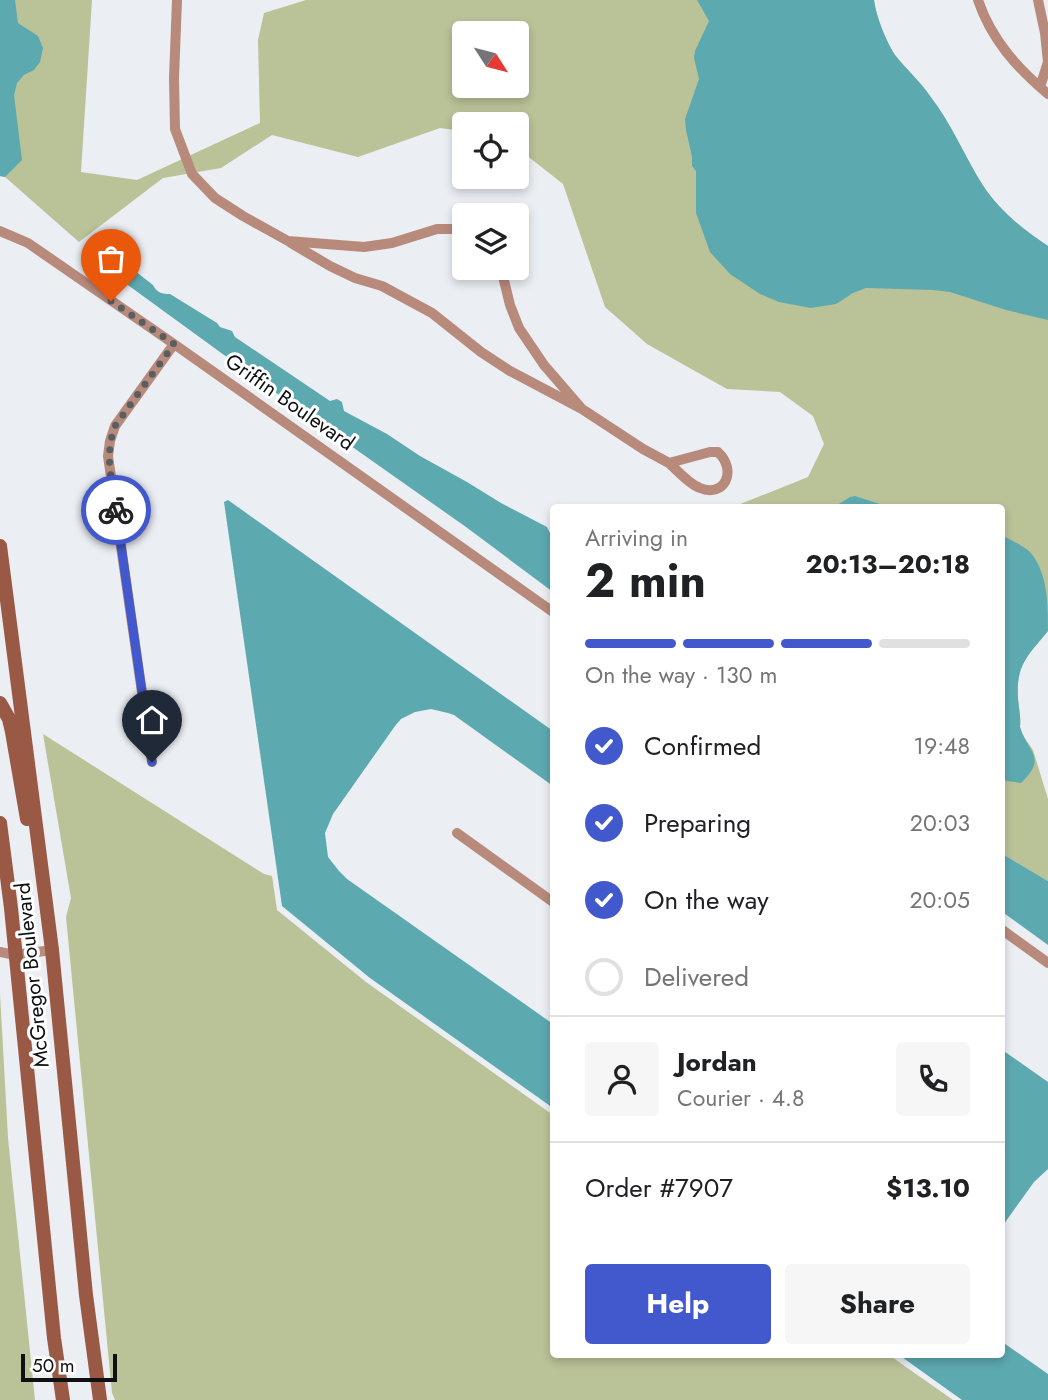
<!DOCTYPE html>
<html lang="en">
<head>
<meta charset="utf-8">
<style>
  body { margin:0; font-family:Jost,sans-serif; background:#f6f6f6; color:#202124; height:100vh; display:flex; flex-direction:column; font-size:26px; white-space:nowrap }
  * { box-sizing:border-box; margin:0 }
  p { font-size:23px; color:#757577 }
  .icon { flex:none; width:38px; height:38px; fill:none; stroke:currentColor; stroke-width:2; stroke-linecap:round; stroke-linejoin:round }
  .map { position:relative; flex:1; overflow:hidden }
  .drawer { position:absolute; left:550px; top:504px; width:455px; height:854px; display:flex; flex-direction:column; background:#fff; border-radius:7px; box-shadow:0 4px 10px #0003 }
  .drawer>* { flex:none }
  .needle { width:46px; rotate:126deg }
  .fabs { position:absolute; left:452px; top:21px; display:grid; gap:14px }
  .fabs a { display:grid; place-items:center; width:77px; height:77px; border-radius:7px; background:#fff; box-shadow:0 4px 10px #0003; font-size:35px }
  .scale { position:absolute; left:21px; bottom:18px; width:96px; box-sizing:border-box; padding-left:7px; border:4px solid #0e1011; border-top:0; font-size:19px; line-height:24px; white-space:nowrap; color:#0e1011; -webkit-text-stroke:5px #fff; paint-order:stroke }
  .pin { position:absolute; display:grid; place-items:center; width:60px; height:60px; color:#fff; margin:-72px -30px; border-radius:50% 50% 50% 0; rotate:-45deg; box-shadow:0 0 7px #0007 }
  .pin .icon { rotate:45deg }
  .courier { position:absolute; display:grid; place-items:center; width:70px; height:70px; margin:-35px; border:5px solid #4259cd; border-radius:50%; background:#fff; color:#222; box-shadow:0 2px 9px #0007 }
  .summary em { font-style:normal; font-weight:700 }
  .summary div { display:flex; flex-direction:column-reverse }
  .summary { display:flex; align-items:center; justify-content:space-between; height:119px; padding:0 35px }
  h1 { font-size:46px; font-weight:700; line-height:52px }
  .bar { display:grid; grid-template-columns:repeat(4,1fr); gap:10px 7px; align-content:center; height:84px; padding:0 35px }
  .bar i { height:9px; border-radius:5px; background:#e0e0e0 }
  .bar .selected { background:#4259cd }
  .bar p { grid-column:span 4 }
  .line { display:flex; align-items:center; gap:18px; padding:0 35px; border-top:2px solid #e0e0e0 }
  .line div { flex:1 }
  .round { display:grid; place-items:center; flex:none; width:74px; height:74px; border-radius:7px; background:#f6f6f6 }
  ol { padding:0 35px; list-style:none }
  li { display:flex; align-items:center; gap:21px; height:77px }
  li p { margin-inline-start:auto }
  li .icon { padding:7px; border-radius:50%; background:#4259cd; color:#fff; stroke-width:4 }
  li:last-child { color:#757577 }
  li i { width:38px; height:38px; border:4px solid #e0e0e0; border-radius:50% }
  .primary-button { display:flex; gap:14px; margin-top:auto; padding:14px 35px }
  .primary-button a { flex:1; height:80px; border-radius:7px; background:#4259cd; color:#fff; font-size:28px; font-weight:700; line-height:80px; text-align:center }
  .primary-button a+a { background:#f6f6f6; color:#202124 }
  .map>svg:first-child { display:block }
  .green { fill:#bac298; fill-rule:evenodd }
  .water { fill:#5da9b0 }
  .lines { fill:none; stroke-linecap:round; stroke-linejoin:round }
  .minor { stroke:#b88a7b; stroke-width:10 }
  .secondary { stroke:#9a5944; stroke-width:14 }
  .done { stroke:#5b5e60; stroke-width:7; stroke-dasharray:0 12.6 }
  .route { stroke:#4259cd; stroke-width:9 }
  .labels { text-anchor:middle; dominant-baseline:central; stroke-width:6; stroke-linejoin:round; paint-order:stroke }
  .street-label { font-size:21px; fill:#0e1011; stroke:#fff }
</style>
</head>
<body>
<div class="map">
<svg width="1048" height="1400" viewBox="0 0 1048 1400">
  <rect width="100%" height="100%" fill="#ebeef3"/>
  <path class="green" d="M0,0h92l-11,172 56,8 123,-57 -2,-83 6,-27 42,-13h568c2,16 12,42 21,55 11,14 25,26 35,41 21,27 34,59 52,88 17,26 40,45 66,62v385c-21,26 -32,33 -30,68 1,10 3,19 2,28l2,7 11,16 15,49v82l-47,-28v-345l-268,-1 75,-30 16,-33 -11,-28 -33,-24 -53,-3 -80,-45 -42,-37 -42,-123 -47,-37v-23h-52v7l-24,-3 -82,29 -86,-22 -51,33 -58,10 -84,64 -74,-65 -5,-1zM464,33h52v53h-52z
    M43,734l221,140 8,2 5,34 89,72 187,133v239l336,1 64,45h-838l-3,-7 -46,-476 5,-19z
    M0,993l8,145 27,262h-35z"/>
  <path class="water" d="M0,0h15l3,23 20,13 5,12 -3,14 -6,8 -10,5 -7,8 -3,12 8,65 -17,17 -5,-1z
    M697,0h177c2,16 12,41 21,55 11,14 25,26 35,41 21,27 34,59 52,88 17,26 40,45 66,62v74l-42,-10 -56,-18 -17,-2 -67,-2 -13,5 -17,11 -25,4 -32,-6 -19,-8 -30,-20 -20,-22 -14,-39v-42l-4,-5v-9l-6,-27 -1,-11 14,-40 -5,-21 1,-7 14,-30z
    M117,257l36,28c4,8 9,9 17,9l47,29 3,4 12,4 3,6 95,64 7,-2 5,3 2,9 43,23 33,22 47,26 34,21 46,24 3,6 3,1v58l-87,-65 -176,-124 -180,-131z
    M855,496l34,11h10h-65l16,-10z
    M228,500l325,231v55l-99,-71 -6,-2 -17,-4 -16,3 -14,7 -6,7 -62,88 -8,19 3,24 11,14 8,8 206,145v84l-183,-130 -88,-72 -58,-404z
    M1001,535c10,5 21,10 29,17 18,21 18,52 18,79 -21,26 -32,33 -30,68 1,10 3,19 2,28 8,26 28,30 1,56l-20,-3z
    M1001,853l47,28v64l-47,-34z
    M1001,1049l47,33v87l-14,13 -33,46z
    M1001,1341l47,33v26h-86l-63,-45 102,-1z"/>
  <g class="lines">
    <path class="minor" d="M177,0l-3,78 1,51 17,45 23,24 28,18 45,25 76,6 28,-4 45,-14h15l12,2
      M978,0c13,39 39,68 70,94
      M1038,0l7,33 3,29 -8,25
      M0,231l28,12 146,101 379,268
      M291,243l39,23 25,12 27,8 50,27 49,39 29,19 72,38
      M501,268l9,37 9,23 25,37 38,44 61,40 26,14
      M710,452h8c20,19 6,46 -18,36 -11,-4 -22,-17 -31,-25z
      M152,762l-44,-306 2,-15 5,-15 59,-82
      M457,833l96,69
      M1001,929l47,34
      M0,952l15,3 37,-5"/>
    <path class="secondary" d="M0,546l52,404 34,345 14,105
      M0,703l9,16 3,13 15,87
      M0,823l11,85 43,430 9,62"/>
  </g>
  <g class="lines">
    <path class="done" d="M111,301l63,43 -59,82c-11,30 -3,54 1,84"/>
    <path class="route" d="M116,510l36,252"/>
  </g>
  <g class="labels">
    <g class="street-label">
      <text transform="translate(290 402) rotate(35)">Griffin Boulevard</text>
      <text transform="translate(32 975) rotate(-96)">McGregor Boulevard</text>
    </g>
  </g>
</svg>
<div class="fabs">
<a><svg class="needle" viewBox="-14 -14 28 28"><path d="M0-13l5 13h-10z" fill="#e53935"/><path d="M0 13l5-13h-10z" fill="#757577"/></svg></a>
<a><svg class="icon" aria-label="locate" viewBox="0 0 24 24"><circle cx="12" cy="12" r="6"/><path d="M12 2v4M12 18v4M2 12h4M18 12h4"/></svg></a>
<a><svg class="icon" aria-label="layers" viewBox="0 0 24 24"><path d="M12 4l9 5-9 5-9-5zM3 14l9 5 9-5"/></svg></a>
</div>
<div class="scale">50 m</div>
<div class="pin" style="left:111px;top:301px;background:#ea580c"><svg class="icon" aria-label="bag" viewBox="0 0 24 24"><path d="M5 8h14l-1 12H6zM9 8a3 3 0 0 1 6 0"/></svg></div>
<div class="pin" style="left:152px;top:762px;background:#1f2937"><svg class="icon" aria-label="home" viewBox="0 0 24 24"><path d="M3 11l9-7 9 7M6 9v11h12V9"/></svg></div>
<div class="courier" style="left:116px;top:510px"><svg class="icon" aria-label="bike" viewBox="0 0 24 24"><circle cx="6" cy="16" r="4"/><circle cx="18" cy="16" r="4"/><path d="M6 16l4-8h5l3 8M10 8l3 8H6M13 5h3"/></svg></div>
<section class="drawer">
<div class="summary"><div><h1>2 min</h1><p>Arriving in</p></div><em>20:13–20:18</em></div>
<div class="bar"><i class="selected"></i><i class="selected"></i><i class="selected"></i><i></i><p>On the way · 130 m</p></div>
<ol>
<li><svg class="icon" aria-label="check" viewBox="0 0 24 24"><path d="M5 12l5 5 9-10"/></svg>Confirmed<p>19:48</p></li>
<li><svg class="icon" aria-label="check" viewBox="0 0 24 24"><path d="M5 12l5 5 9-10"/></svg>Preparing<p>20:03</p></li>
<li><svg class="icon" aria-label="check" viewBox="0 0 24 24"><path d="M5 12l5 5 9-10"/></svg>On the way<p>20:05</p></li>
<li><i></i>Delivered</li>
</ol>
<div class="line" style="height:126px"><a class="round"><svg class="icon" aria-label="person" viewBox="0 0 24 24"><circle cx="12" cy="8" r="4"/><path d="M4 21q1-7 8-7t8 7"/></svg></a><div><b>Jordan</b><p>Courier · 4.8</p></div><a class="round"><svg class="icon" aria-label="phone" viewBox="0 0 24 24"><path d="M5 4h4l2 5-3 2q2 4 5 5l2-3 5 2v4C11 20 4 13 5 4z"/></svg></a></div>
<div class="line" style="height:91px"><div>Order #7907</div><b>$13.10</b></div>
<div class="primary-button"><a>Help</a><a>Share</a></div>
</section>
</div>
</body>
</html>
